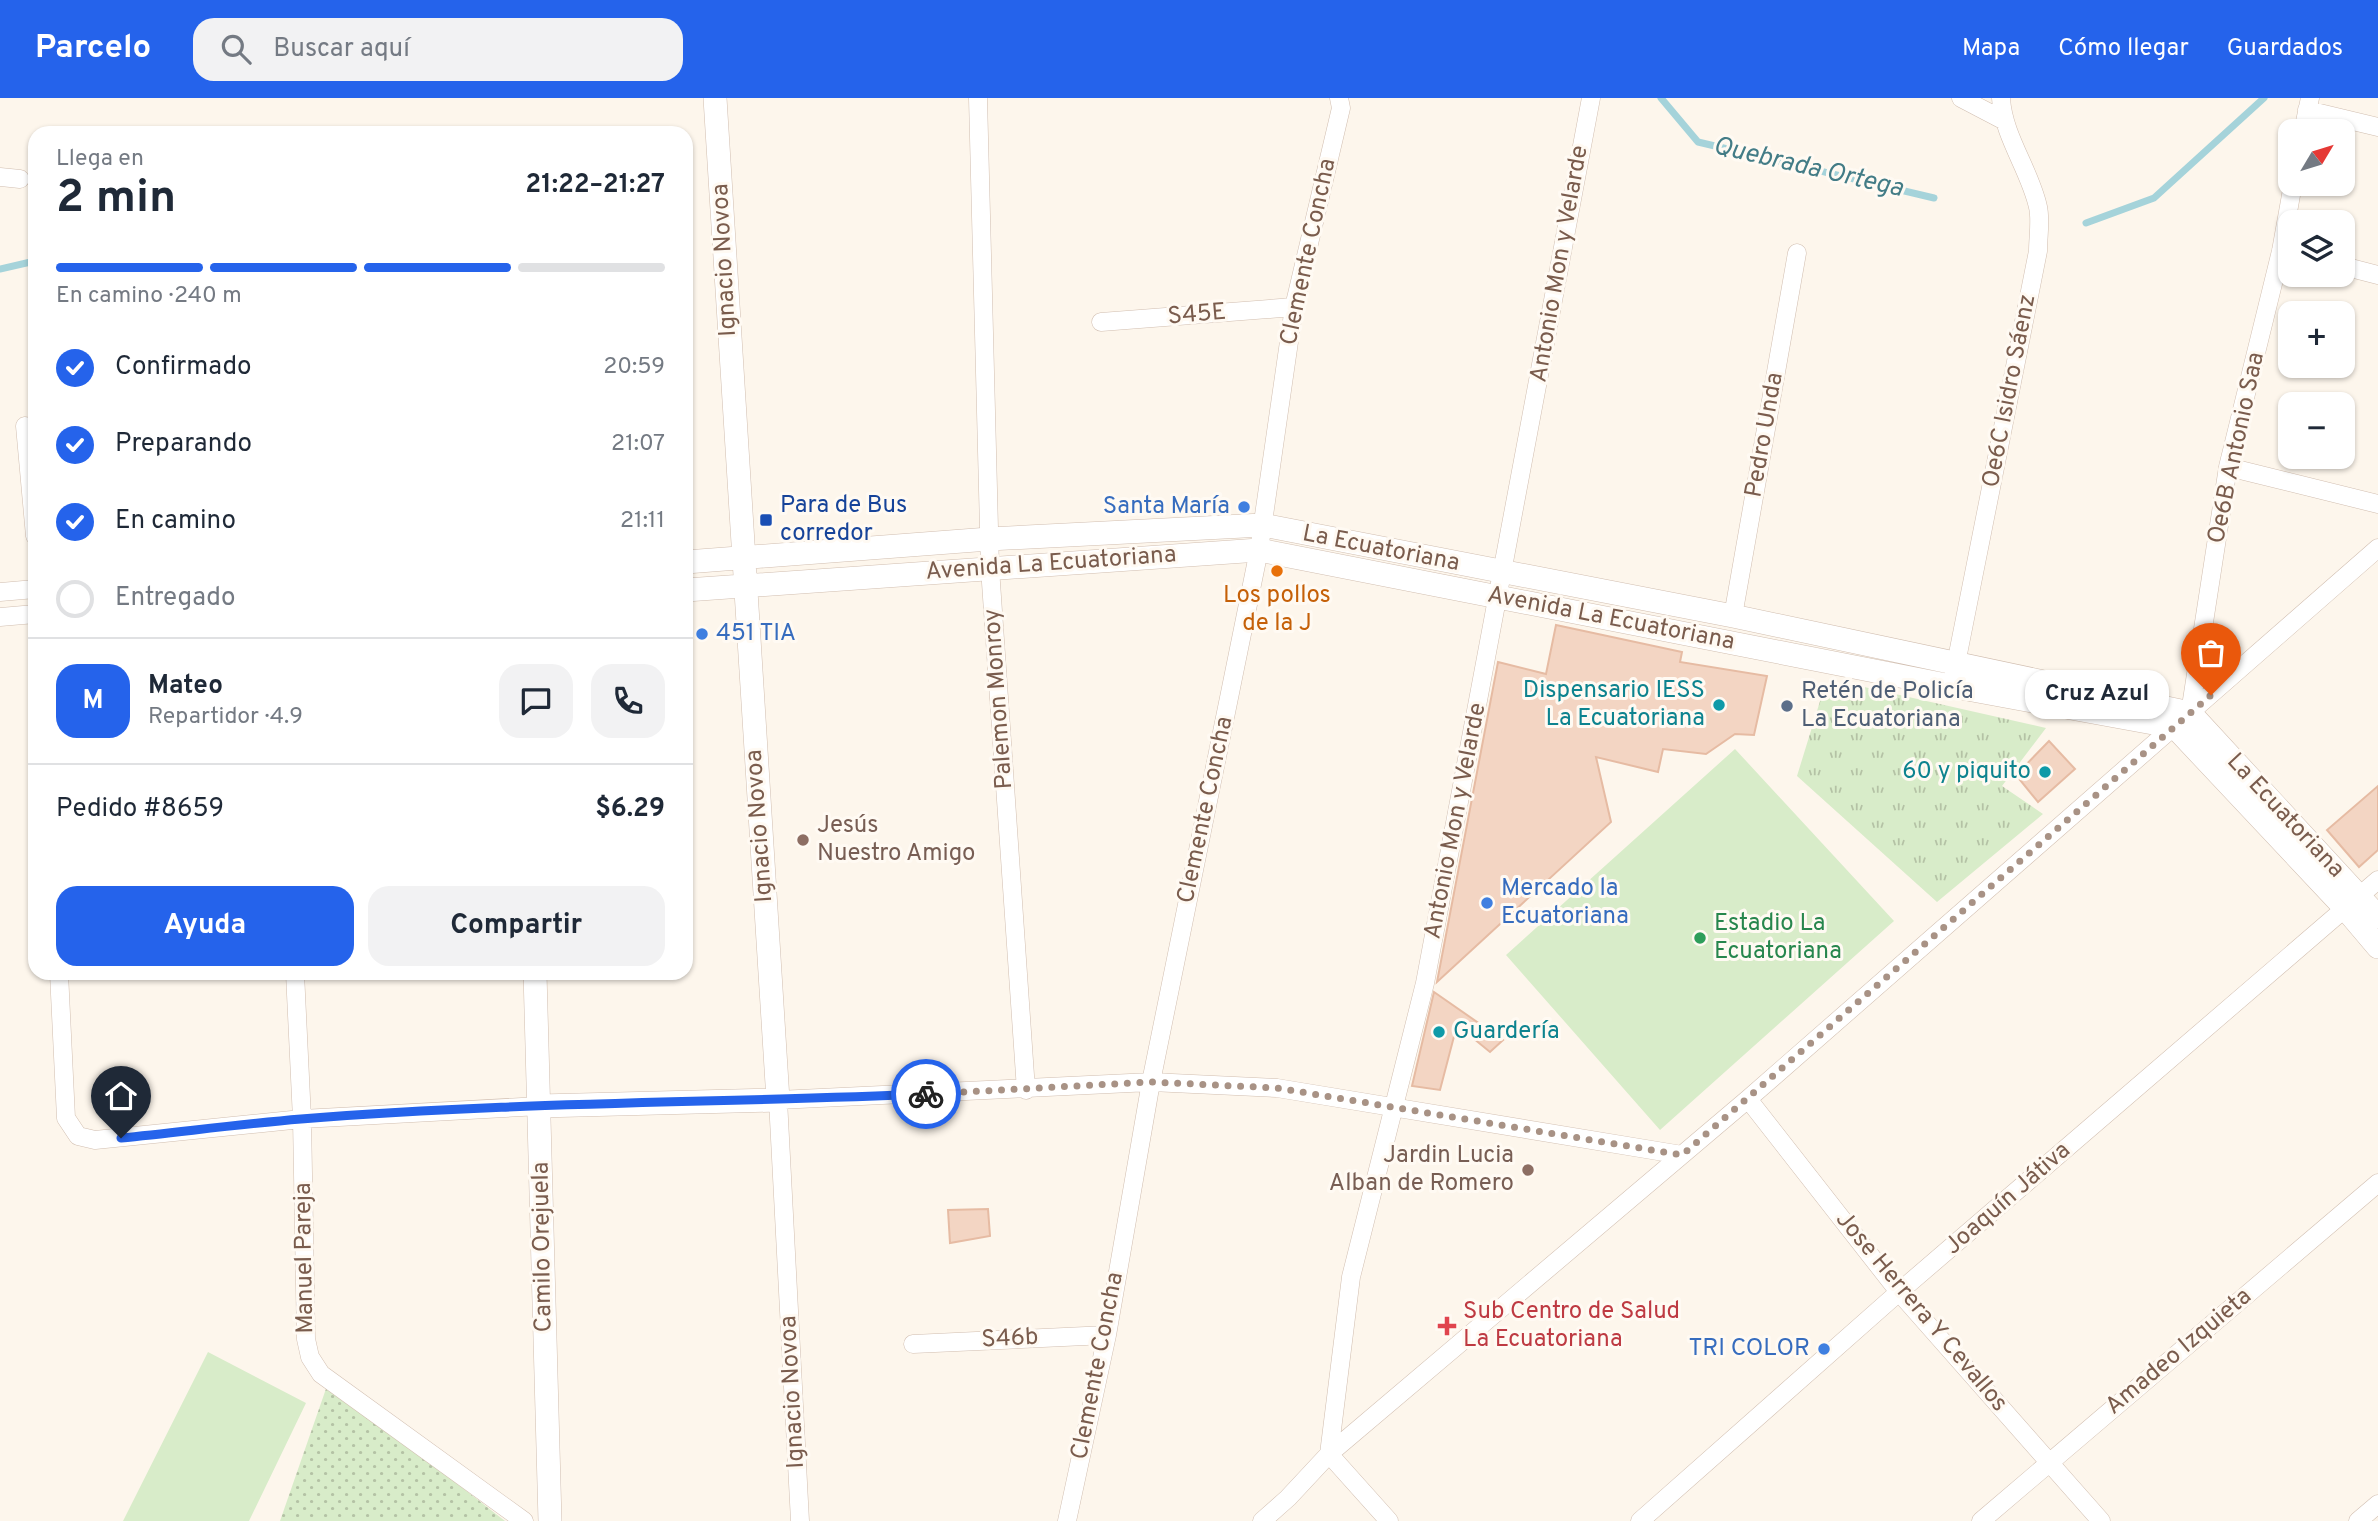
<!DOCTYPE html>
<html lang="es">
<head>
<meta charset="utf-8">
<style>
  body { margin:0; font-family:Overpass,sans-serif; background:#f2f2f3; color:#1f2937; height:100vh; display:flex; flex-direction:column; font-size:26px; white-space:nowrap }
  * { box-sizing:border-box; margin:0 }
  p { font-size:23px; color:#747a83 }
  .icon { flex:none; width:38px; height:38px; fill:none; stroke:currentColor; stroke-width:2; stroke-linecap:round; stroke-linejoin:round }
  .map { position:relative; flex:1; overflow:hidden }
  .side { position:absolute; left:28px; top:28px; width:665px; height:854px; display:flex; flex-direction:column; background:#fff; border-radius:21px; box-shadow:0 2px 5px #0004 }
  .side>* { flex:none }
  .needle { width:46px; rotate:52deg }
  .controls { position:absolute; left:2278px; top:21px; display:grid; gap:14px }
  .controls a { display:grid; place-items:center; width:77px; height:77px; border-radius:14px; background:#fff; box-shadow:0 2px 5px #0004; font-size:35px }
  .pin { position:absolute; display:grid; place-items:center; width:60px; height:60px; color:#fff; margin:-72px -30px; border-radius:50% 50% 50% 0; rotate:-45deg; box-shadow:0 0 7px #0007 }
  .pin .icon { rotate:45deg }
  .courier { position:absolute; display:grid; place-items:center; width:70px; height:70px; margin:-35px; border:5px solid #2563eb; border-radius:50%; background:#fff; color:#222; box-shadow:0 2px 9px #0007 }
  .bubble { position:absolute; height:49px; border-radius:21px; background:#fff; box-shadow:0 2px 5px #0004; font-size:23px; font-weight:700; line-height:49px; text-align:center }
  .overview em { font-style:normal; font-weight:700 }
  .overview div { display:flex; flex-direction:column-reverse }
  .overview { display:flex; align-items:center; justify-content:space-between; height:119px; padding:0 28px }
  h1 { font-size:46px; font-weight:700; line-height:52px }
  .bar { display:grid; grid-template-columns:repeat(4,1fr); gap:10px 7px; align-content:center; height:84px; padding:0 28px }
  .bar i { height:9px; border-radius:5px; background:#e0e1e3 }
  .bar .current { background:#2563eb }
  .bar p { grid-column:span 4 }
  .line { display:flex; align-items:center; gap:18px; padding:0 28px; border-top:2px solid #e0e1e3 }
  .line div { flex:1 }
  .round { display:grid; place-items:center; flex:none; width:74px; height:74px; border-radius:21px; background:#f2f2f3 }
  ol { padding:0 28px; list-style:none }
  li { display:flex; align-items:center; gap:21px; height:77px }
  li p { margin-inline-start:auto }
  li .icon { padding:7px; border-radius:50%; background:#2563eb; color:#fff; stroke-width:4 }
  li:last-child { color:#747a83 }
  li i { width:38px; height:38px; border:4px solid #e0e1e3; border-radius:50% }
  .action { display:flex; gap:14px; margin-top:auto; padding:14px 28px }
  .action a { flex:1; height:80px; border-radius:21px; background:#2563eb; color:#fff; font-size:28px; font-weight:700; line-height:80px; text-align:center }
  .action a+a { background:#f2f2f3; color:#1f2937 }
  header { display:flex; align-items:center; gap:42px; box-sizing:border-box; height:98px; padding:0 35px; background:#2563eb; color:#fff }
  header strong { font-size:33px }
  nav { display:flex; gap:38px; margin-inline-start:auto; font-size:24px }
  .search { width:490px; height:63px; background:#f2f2f3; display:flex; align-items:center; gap:18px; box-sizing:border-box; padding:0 24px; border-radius:21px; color:#747a83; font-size:26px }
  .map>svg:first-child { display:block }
  .grass { fill:url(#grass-dots) }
  .park { fill:url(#park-tufts) }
  .garden { fill:#d8ecc9 }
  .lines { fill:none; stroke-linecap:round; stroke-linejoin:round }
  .stream { stroke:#a5d3da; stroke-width:7 }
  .building { fill:#f3d5c3; stroke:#e6bba3; stroke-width:2 }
  .minor-casing { stroke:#d1beb0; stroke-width:19 }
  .tertiary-casing { stroke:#d1beb0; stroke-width:24 }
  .minor { stroke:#fff; stroke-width:18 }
  .tertiary { stroke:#fff; stroke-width:23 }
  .done { stroke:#a89285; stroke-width:7; stroke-dasharray:0 12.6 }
  .route { stroke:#2563eb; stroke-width:9 }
  .shop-dot { fill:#3f7fe0; stroke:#fffaf3; stroke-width:2.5 }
  .transit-dot { fill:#1a4fb4; stroke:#fffaf3; stroke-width:2.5 }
  .food-dot { fill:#e8710a; stroke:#fffaf3; stroke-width:2.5 }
  .culture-dot { fill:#0f9aa8; stroke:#fffaf3; stroke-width:2.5 }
  .service-dot { fill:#5c6f8a; stroke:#fffaf3; stroke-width:2.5 }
  .education-dot { fill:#8d6e63; stroke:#fffaf3; stroke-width:2.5 }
  .leisure-dot { fill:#2e9e5b; stroke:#fffaf3; stroke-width:2.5 }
  .health-dot { fill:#e0444e; stroke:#fffaf3; stroke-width:2.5 }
  .labels { text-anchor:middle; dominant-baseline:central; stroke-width:6; stroke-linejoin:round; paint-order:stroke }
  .street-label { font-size:24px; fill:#7a5c4d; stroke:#fffaf3 }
  .transit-label { font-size:24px; fill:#164399; stroke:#fffaf3; text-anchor:start }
  .shop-label { font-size:24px; fill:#366cbe; stroke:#fffaf3; text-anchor:end }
  .food-label { font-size:24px; fill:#c56008; stroke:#fffaf3 }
  .culture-label { font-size:24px; fill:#0d838f; stroke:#fffaf3; text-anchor:end }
  .service-label { font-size:24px; fill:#4e5e75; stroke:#fffaf3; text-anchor:start }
  .education-label { font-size:24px; fill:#785e54; stroke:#fffaf3; text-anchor:start }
  .leisure-label { font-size:24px; fill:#27864d; stroke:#fffaf3; text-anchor:start }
  .health-label { font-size:24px; fill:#be3a42; stroke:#fffaf3; text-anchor:start }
  .water-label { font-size:26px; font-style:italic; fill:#437c86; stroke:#fffaf3 }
</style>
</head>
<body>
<header>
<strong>Parcelo</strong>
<div class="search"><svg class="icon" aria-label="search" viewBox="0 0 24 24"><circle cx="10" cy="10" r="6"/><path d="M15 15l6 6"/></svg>Buscar aquí</div>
<nav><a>Mapa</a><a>Cómo llegar</a><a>Guardados</a></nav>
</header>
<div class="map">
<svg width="2378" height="1423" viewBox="0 0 2378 1423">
  <defs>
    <pattern id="grass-dots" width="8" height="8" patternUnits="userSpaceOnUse" patternTransform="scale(1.75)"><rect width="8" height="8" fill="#d8ecc9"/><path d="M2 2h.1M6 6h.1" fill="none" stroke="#b4c2a5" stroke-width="1.8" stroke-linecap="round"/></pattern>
    <pattern id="park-tufts" width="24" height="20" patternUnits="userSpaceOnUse" patternTransform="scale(1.75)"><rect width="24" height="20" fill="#d8ecc9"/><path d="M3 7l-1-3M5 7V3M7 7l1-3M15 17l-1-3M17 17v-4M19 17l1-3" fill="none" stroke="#b4c2a5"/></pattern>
  </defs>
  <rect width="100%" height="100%" fill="#fdf6ec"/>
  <path class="grass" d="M328,1285l177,138h-225z"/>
  <path class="park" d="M1842,584l204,46 -44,58 41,28 -106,88 -140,-126 24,-78z"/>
  <path class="garden" d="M1735,651l159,172 -234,209 -154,-175z
    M208,1254l98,51 -57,118h-126z"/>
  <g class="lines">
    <path class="stream" d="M1661,0l37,44 236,56
      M2086,125l68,-25 110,-100
      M0,171l35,-8"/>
  </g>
  <path class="building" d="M1556,527l126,27 -2,10 87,14 -13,59 -19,-1 -29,20 -43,-5 -5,23 -62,-15 15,65 -174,160 61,-320 48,12z
    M2049,643l26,28 -37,33 -22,-27z
    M2378,688v64l-19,17 -32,-37z
    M1434,894l69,48 -13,12 -33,-27 -17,65 -28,-4z
    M988,1111l2,27 -40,7 -2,-33z"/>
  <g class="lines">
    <g class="minor-casing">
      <path id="minor" d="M978,0l12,470 36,522
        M1961,0l44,23
        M2307,12l71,17
        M2303,33l7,-33
        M0,79l20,2
        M2343,168l35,9
        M1101,224l193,-15
        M25,328l10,110
        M2228,369l150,37
        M0,494l35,-3
        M1733,518l64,-363
        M0,519l35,-3
        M1954,576l84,-423c0,-14 3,-31 0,-44 -8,-37 -35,-71 -37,-109
        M2190,615l38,-246 53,-216 12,-67
        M59,875l7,145 12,18 17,4 207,-21 238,-13
        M295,875l7,146 4,220 4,18 11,17 203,147
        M1748,1001l151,193 202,229
        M913,1246l194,-9
        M800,1423l-22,-421 373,-18 126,6 405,67
        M1067,1423l40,-186 44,-253 108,-532 35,-243 47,-199 -2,-10
        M1262,1423l26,-23 41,-44 419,-355 630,-551
        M1389,1423l-60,-67 22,-177 74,-294 166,-885
        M1640,1423l259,-229 479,-412
        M1981,1423l397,-338
        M2358,1423l20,-17"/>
    </g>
    <g class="tertiary-casing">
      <path id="tertiary" d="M686,464l303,-23 274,-14 470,91 457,97 188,204
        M686,492l573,-40 692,136 224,41 170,181 33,39
        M535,875l15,548
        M540,1008l238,-6 -63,-1002"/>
    </g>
    <use href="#minor" class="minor"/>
    <use href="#tertiary" class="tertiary"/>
  </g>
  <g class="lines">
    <path class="done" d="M926,996l225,-12 126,6 405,67 529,-460"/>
    <path class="route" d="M121,1040c60,-6 120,-14 180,-19 207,-17 417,-16 625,-25"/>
  </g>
  <g class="shop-dot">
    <circle cx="1244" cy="409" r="7"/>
    <circle cx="702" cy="536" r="7"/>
    <circle cx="1487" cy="805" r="7"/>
    <circle cx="1824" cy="1251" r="7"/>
  </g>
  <rect class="transit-dot" x="759" y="415" width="14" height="14" rx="3.5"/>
  <circle class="food-dot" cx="1277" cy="473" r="7"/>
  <g class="culture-dot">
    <circle cx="1719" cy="607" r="7"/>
    <circle cx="2045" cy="674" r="7"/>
    <circle cx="1439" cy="934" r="7"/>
  </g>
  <circle class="service-dot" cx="1787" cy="608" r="7"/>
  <g class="education-dot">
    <circle cx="803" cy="742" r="7"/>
    <circle cx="1528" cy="1072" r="7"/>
  </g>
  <circle class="leisure-dot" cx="1700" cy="840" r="7"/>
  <path class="health-dot" d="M1443.5 1217.5h7v7h7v7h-7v7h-7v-7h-7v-7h7z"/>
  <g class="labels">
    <g class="street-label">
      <text transform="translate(1309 154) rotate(-78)">Clemente Concha</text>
      <text transform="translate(725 162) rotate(-93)">Ignacio Novoa</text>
      <text transform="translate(1560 166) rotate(-80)">Antonio Mon y Velarde</text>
      <text transform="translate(1197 217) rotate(-5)">S45E</text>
      <text transform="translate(2010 293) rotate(-79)">Oe6C Isidro Sáenz</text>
      <text transform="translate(1765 337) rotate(-80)">Pedro Unda</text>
      <text transform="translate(2237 350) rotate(-78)">Oe6B Antonio Saa</text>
      <text transform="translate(1381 451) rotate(11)">La Ecuatoriana</text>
      <text transform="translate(1051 466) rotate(-4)">Avenida La Ecuatoriana</text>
      <text transform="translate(1611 521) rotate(11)">Avenida La Ecuatoriana</text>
      <text transform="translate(999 601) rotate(-94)">Palemon Monroy</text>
      <text transform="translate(1206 712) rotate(-78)">Clemente Concha</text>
      <text transform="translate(2285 718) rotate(47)">La Ecuatoriana</text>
      <text transform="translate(1456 723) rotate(-79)">Antonio Mon y Velarde</text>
      <text transform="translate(760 728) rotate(-94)">Ignacio Novoa</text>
      <text transform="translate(2008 1101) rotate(-41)">Joaquín Játiva</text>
      <text transform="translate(543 1149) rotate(-91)">Camilo Orejuela</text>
      <text transform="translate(305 1160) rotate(-91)">Manuel Pareja</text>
      <text transform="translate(1921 1214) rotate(50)">Jose Herrera Y Cevallos</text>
      <text transform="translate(1010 1241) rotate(-3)">S46b</text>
      <text transform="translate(2179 1254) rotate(-40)">Amadeo Izquieta</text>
      <text transform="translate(1098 1268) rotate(-79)">Clemente Concha</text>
      <text transform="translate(793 1294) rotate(-93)">Ignacio Novoa</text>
    </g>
    <g class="transit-label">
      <text x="780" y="408">Para de Bus<tspan x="780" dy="28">corredor</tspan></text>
    </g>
    <g class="shop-label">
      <text x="1230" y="409">Santa María</text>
      <text x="716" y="536" text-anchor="start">451 TIA</text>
      <text x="1501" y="791" text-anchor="start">Mercado la<tspan x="1501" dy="28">Ecuatoriana</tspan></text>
      <text x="1810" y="1251">TRI COLOR</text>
    </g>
    <g class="food-label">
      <text x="1277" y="498">Los pollos<tspan x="1277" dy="28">de la J</tspan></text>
    </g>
    <g class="culture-label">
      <text x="1705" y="593">Dispensario IESS<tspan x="1705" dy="28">La Ecuatoriana</tspan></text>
      <text x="2031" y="674">60 y piquito</text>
      <text x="1453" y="934" text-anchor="start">Guardería</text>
    </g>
    <g class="service-label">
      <text x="1801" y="594">Retén de Policía<tspan x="1801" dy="28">La Ecuatoriana</tspan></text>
    </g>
    <g class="education-label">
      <text x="817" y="728">Jesús<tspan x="817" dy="28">Nuestro Amigo</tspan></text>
      <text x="1514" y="1058" text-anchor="end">Jardin Lucia<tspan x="1514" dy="28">Alban de Romero</tspan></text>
    </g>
    <g class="leisure-label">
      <text x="1714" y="826">Estadio La<tspan x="1714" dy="28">Ecuatoriana</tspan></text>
    </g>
    <g class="health-label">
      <text x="1463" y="1214">Sub Centro de Salud<tspan x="1463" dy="28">La Ecuatoriana</tspan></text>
    </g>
    <g class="water-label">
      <text transform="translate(1808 70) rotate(13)">Quebrada Ortega</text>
    </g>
  </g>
</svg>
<div class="controls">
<a><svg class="needle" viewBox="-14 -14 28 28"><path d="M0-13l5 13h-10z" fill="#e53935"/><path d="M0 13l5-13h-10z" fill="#747a83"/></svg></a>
<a><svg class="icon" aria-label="layers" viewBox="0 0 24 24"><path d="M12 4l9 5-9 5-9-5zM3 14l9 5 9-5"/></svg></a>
<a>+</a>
<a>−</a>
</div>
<div class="pin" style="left:2211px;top:597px;background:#ea580c"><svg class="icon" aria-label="bag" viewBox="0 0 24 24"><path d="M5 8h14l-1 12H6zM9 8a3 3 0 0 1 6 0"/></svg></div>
<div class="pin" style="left:121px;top:1040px;background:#1f2937"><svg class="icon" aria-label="home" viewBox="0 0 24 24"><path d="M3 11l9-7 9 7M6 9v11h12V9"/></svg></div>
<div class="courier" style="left:926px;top:996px"><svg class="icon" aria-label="bike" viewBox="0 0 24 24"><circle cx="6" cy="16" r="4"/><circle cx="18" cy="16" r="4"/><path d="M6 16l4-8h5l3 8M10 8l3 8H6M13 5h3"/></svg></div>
<div class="bubble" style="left:2025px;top:572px;width:144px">Cruz Azul</div>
<section class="side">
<div class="overview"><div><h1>2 min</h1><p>Llega en</p></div><em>21:22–21:27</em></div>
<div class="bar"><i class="current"></i><i class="current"></i><i class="current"></i><i></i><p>En camino · 240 m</p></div>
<ol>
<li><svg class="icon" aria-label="check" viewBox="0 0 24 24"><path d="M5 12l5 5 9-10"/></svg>Confirmado<p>20:59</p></li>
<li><svg class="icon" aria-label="check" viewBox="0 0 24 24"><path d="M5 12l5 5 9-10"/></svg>Preparando<p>21:07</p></li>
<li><svg class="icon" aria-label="check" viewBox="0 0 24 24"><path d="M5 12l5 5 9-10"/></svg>En camino<p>21:11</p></li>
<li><i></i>Entregado</li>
</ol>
<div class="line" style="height:126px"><b class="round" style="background:#2563eb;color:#fff">M</b><div><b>Mateo</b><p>Repartidor · 4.9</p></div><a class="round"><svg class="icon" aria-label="chat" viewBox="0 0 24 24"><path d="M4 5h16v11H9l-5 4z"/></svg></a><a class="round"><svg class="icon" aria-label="phone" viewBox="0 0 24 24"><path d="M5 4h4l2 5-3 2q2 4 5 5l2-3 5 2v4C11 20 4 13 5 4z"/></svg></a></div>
<div class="line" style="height:91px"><div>Pedido #8659</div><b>$6.29</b></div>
<div class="action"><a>Ayuda</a><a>Compartir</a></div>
</section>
</div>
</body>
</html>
